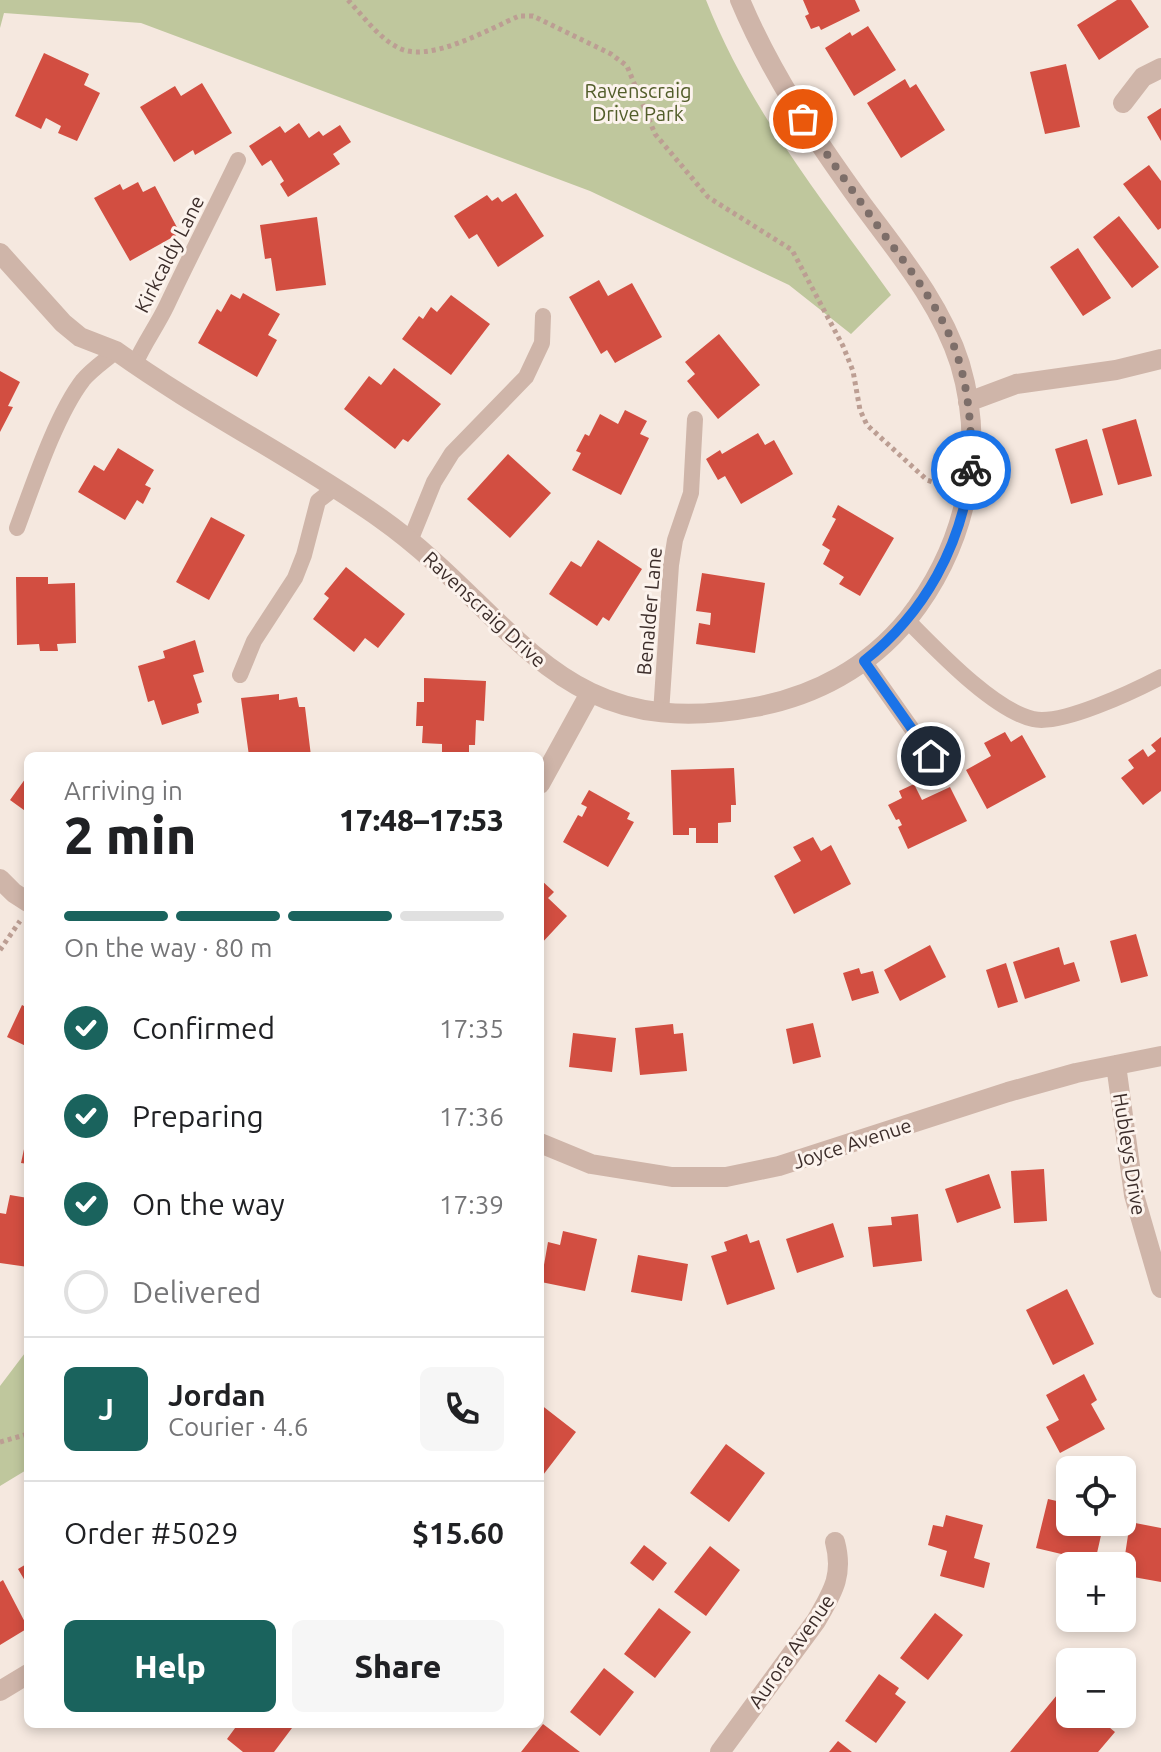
<!DOCTYPE html>
<html lang="en">
<head>
<meta charset="utf-8">
<style>
  body { margin:0; font-family:Ubuntu,sans-serif; background:#f6f6f6; color:#202124; height:100vh; display:flex; flex-direction:column; font-size:30px; white-space:nowrap }
  * { box-sizing:border-box; margin:0 }
  p { font-size:26px; color:#757577 }
  .icon { flex:none; width:44px; height:44px; fill:none; stroke:currentColor; stroke-width:2; stroke-linecap:round; stroke-linejoin:round }
  .map { position:relative; flex:1; overflow:hidden }
  .panel { position:absolute; left:24px; top:752px; width:520px; height:976px; display:flex; flex-direction:column; background:#fff; border-radius:12px; box-shadow:0 4px 12px #0003 }
  .panel>* { flex:none }
  .controls { position:absolute; left:1056px; top:1456px; display:grid; gap:16px }
  .controls a { display:grid; place-items:center; width:80px; height:80px; border-radius:12px; background:#fff; box-shadow:0 4px 12px #0003; font-size:40px }
  .pin { position:absolute; display:grid; place-items:center; width:68px; height:68px; color:#fff; margin:-34px; border:4px solid #fff; border-radius:50%; box-shadow:0 2px 8px #0007 }
  .courier { position:absolute; display:grid; place-items:center; width:80px; height:80px; margin:-40px; border:6px solid #1a73e8; border-radius:50%; background:#fff; color:#222; box-shadow:0 2px 10px #0007 }
  .headline em { font-style:normal; font-weight:800 }
  .headline div { display:flex; flex-direction:column-reverse }
  .headline { display:flex; align-items:center; justify-content:space-between; height:136px; padding:0 40px }
  h1 { font-size:52px; font-weight:800; line-height:60px }
  .bar { display:grid; grid-template-columns:repeat(4,1fr); gap:12px 8px; align-content:center; height:96px; padding:0 40px }
  .bar i { height:10px; border-radius:6px; background:#e0e0e0 }
  .bar .on { background:#1a635d }
  .bar p { grid-column:span 4 }
  .line { display:flex; align-items:center; gap:20px; padding:0 40px; border-top:2px solid #e0e0e0 }
  .line div { flex:1 }
  .round { display:grid; place-items:center; flex:none; width:84px; height:84px; border-radius:12px; background:#f6f6f6 }
  ol { padding:0 40px; list-style:none }
  li { display:flex; align-items:center; gap:24px; height:88px }
  li p { margin-inline-start:auto }
  li .icon { padding:8px; border-radius:50%; background:#1a635d; color:#fff; stroke-width:4 }
  li:last-child { color:#757577 }
  li i { width:44px; height:44px; border:4px solid #e0e0e0; border-radius:50% }
  .cta { display:flex; gap:16px; margin-top:auto; padding:16px 40px }
  .cta a { flex:1; height:92px; border-radius:12px; background:#1a635d; color:#fff; font-size:32px; font-weight:800; line-height:92px; text-align:center }
  .cta a+a { background:#f6f6f6; color:#202124 }
  .map>svg:first-child { display:block }
  .green { fill:#bfc79d }
  .building { fill:#d24e41 }
  .lines { fill:none; stroke-linecap:round; stroke-linejoin:round }
  .path { stroke:#bc9e93; stroke-width:5; stroke-dasharray:4 4; stroke-linecap:butt }
  .lane { stroke:#cfb5a9; stroke-width:16 }
  .street { stroke:#cfb5a9; stroke-width:20 }
  .done { stroke:#7d6e69; stroke-width:8; stroke-dasharray:0 14.4 }
  .route { stroke:#1a73e8; stroke-width:10 }
  .labels { text-anchor:middle; dominant-baseline:central; stroke-width:6; stroke-linejoin:round; paint-order:stroke }
  .park-label { font-size:20px; fill:#525d2a; stroke:#fcf3ed }
  .street-label { font-size:20px; fill:#3c2d2a; stroke:#fcf3ed }
</style>
</head>
<body>
<div class="map">
<svg width="1161" height="1752" viewBox="0 0 1161 1752">
  <rect width="100%" height="100%" fill="#f5e8df"/>
  <path class="green" d="M0,0h706c43,110 117,200 185,295l-40,39 -62,-49 -199,-94 -449,-168 -137,-10 -4,15z
    M28,1349v120l-28,17v-100z"/>
  <path class="building" d="M803,0h52l5,11 -39,19 -2,-4 -8,3 -6,-13 4,-2z
    M1117,0h14l18,27 -50,33 -22,-35z
    M868,26l28,44 -42,26 -29,-48 25,-16 2,4z
    M44,53l45,21 -5,11 16,8 -23,48 -19,-8 3,-7 -15,-8 -5,11 -26,-13z
    M1066,64l14,63 -35,7 -15,-62z
    M905,79l5,9 6,-4 29,46 -44,28 -34,-55z
    M202,83l30,50 -37,22 -2,-5 -19,12 -34,-55 35,-21 6,10z
    M1161,108v33l-14,-24z
    M299,123l10,15 10,-7 4,5 17,-11 11,17 -18,12 7,10 -52,33 -8,-13 4,-3 -13,-21 -9,6 -13,-20 31,-20 5,7z
    M1149,165l12,16v47l-3,2 -35,-46z
    M138,182l5,10 12,-6 25,47 -50,28 -36,-63 26,-14 3,6z
    M516,193l28,43 -46,31 -21,-33 -8,5 -15,-23 33,-21 5,6 6,-4 4,5z
    M1119,216l40,51 -27,21 -39,-51z
    M317,217l9,68 -50,6 -5,-33 -6,1 -5,-34z
    M1078,248l33,50 -28,18 -33,-49z
    M599,280l9,16 24,-13 30,54 -47,26 -8,-13 -6,4 -32,-57z
    M243,293l37,21 -12,21 9,5 -20,37 -59,-34 19,-34 4,3 10,-18 9,5z
    M451,295l39,29 -39,51 -49,-36 17,-23 4,3 8,-12 6,5z
    M719,334l41,51 -42,34 -31,-38 8,-7 -10,-12z
    M394,368l47,36 -33,38 -5,-3 -8,10 -51,-40 25,-33 12,9z
    M0,371l20,11 -12,24 5,1 -13,25z
    M625,410l22,11 -7,13 9,4 -28,57 -49,-25 9,-17 -5,-2 9,-17 4,2 11,-22 18,10z
    M1136,419l16,57 -34,9 -16,-56z
    M758,433l7,12 9,-5 19,34 -52,30 -16,-28 -7,4 -12,-21 14,-9 2,4z
    M1087,439l16,56 -32,9 -16,-55z
    M118,448l36,22 -9,15 6,3 -8,16 -6,-4 -12,20 -47,-28 16,-27 10,6z
    M508,454l43,39 -41,45 -43,-39z
    M838,505l56,33 -34,58 -21,-12 5,-7 -21,-13 7,-14 -8,-5 14,-26 -4,-2z
    M211,517l34,18 -36,65 -33,-18z
    M598,540l44,29 -33,52 -6,-4 -6,9 -48,-32 22,-33 10,6z
    M346,567l59,47 -27,34 -13,-10 -11,14 -41,-33 16,-21 -5,-4z
    M702,573l63,10 -10,70 -59,-9 3,-21 11,2 1,-12 -15,-2z
    M16,577h32v7l27,-1 1,60 -19,1 1,7h-18l-1,-7 -22,1z
    M195,640l9,32 -11,3 9,27 -5,2 2,9 -37,12 -8,-25 -6,2 -10,-36 27,-8 -2,-7z
    M424,678l62,3 -2,40 -8,-1 -1,25h-6v11h-27v-12l-20,-1 1,-17h-7l1,-24h7z
    M279,694v6l18,-3 2,10h6l6,49h-62l-8,-58z
    M1005,732l6,10 11,-7 24,42 -59,32 -21,-39 25,-14 -7,-13z
    M1161,737v54l-18,14 -22,-27 13,-10 -6,-8 15,-11 5,8 8,-6 -5,-6z
    M734,768l2,37h-5v17l-13,1v20h-22v-15h-7v7h-16l-2,-65z
    M28,775v38l-18,-13z
    M914,784l8,16 28,-13 17,34 -59,28 -10,-22 4,-2 -3,-6 -3,1 -8,-15 14,-7 -3,-7z
    M589,790l41,23 -3,6 7,3 -26,45 -45,-25 15,-27 4,2 5,-10 -6,-3z
    M813,837l8,14 10,-6 20,39 -57,30 -20,-38 27,-15 -8,-14z
    M540,879l14,13 -6,6 19,18 -27,29z
    M1136,934l12,42 -27,7 -11,-42z
    M930,945l16,32 -46,24 -16,-31z
    M1059,947l5,18 10,-3 6,19 -55,18 -12,-37z
    M1006,963l12,39 -20,6 -12,-38z
    M859,968l2,6 12,-3 6,22 -27,8 -9,-28z
    M22,1005l6,3v39l-21,-10z
    M813,1023l8,34 -28,7 -7,-35z
    M673,1024l1,10 9,-1 4,38 -47,4 -5,-47z
    M573,1033l43,5 -4,34 -43,-5z
    M27,1135l1,1v28l-7,-1z
    M1044,1169l3,52 -33,2 -3,-52z
    M989,1174l12,34 -44,15 -12,-34z
    M10,1195l18,3v69l-28,-4v-50l6,1z
    M918,1214l4,47 -49,6 -5,-40 24,-2 -1,-8z
    M833,1223l11,34 -47,16 -11,-34z
    M563,1231l34,8 -12,52 -44,-9 7,-40 12,3z
    M747,1234l3,9 9,-3 16,49 -48,16 -16,-49 16,-5 -3,-9z
    M638,1255l50,9 -6,37 -51,-9z
    M1067,1289l27,55 -41,21 -27,-55z
    M1084,1374l13,26 -6,4 14,25 -45,24 -14,-26 13,-7 -13,-25z
    M540,1404l36,28 -36,47z
    M726,1444l39,29 -36,49 -39,-29z
    M1048,1499l22,5v18h34l-9,40 -59,-14z
    M946,1515l37,10 -9,33 16,5 -6,25 -44,-12 7,-25 -19,-6 5,-20 10,2z
    M1130,1522l31,6v54l-39,-7z
    M644,1545l23,18 -14,18 -23,-18z
    M710,1546l30,24 -34,46 -32,-24z
    M28,1563v23l-10,-17z
    M3,1580l25,48 -28,17v-63z
    M659,1608l32,24 -36,46 -31,-24z
    M935,1613l28,22 -35,45 -28,-22z
    M604,1668l30,24 -34,44 -30,-24z
    M879,1674l20,14 -4,6 11,8 -30,41 -31,-22z
    M1062,1689l8,6v19h23l22,18 -17,20h-88z
    M238,1724l2,2 55,-2 -21,28h-31l-16,-13z
    M543,1724l37,28h-59z
    M838,1741l14,11h-23z"/>
  <g class="lines">
    <path class="path" d="M348,0c15,16 30,37 49,47 30,18 92,-18 122,-31h14l78,38 16,12 28,68 53,63 84,53 51,96 10,25 7,39 7,15 60,55 18,6
      M0,950l20,-29
      M0,1442l28,-8"/>
    <path class="lane" d="M135,364c9,-21 22,-38 32,-59 23,-49 48,-97 71,-145
      M17,528c16,-43 39,-113 66,-148 9,-11 23,-20 33,-29
      M410,541l24,-59 18,-29 74,-76 16,-34 1,-27
      M907,620c29,29 86,90 126,99 28,7 101,-28 128,-42
      M864,661l67,95
      M240,675l14,-34 41,-63 9,-23 14,-54 17,-13
      M661,713l10,-148 4,-25 16,-47 4,-74"/>
    <path class="street" d="M1123,103l20,-26 18,-9
      M0,253l63,70 17,14 36,14c85,61 179,107 264,167 137,97 175,227 375,189 60,-11 114,-40 153,-88 57,-72 79,-165 52,-255 -19,-60 -61,-110 -98,-160 -47,-65 -91,-130 -122,-204
      M968,402l48,-18 100,-14 45,-11
      M540,784l50,-91
      M0,879l14,14 14,9
      M1116,1065l18,130 27,93
      M540,1143l51,21 81,13h54l53,-11 229,-74 68,-19 85,-17
      M0,1691l28,-17
      M720,1752l96,-131c16,-28 28,-45 19,-79"/>
  </g>
  <g class="lines">
    <path class="done" d="M803,119c24,36 49,71 74,106 25,34 53,69 71,107 20,43 24,91 23,138"/>
    <path class="route" d="M931,756l-67,-95c61,-48 97,-115 107,-191"/>
  </g>
  <g class="labels">
    <g class="park-label">
      <text x="638" y="90">Ravenscraig<tspan x="638" dy="23">Drive Park</tspan></text>
    </g>
    <g class="street-label">
      <text transform="translate(169 254) rotate(-63)">Kirkcaldy Lane</text>
      <text transform="translate(485 609) rotate(43)">Ravenscraig Drive</text>
      <text transform="translate(649 611) rotate(-85)">Benalder Lane</text>
      <text transform="translate(852 1143) rotate(-18)">Joyce Avenue</text>
      <text transform="translate(1130 1154) rotate(81)">Hubleys Drive</text>
      <text transform="translate(791 1651) rotate(-55)">Aurora Avenue</text>
    </g>
  </g>
</svg>
<div class="controls">
<a><svg class="icon" aria-label="locate" viewBox="0 0 24 24"><circle cx="12" cy="12" r="6"/><path d="M12 2v4M12 18v4M2 12h4M18 12h4"/></svg></a>
<a>+</a>
<a>−</a>
</div>
<div class="pin" style="left:803px;top:119px;background:#ea580c"><svg class="icon" aria-label="bag" viewBox="0 0 24 24"><path d="M5 8h14l-1 12H6zM9 8a3 3 0 0 1 6 0"/></svg></div>
<div class="pin" style="left:931px;top:756px;background:#1f2937"><svg class="icon" aria-label="home" viewBox="0 0 24 24"><path d="M3 11l9-7 9 7M6 9v11h12V9"/></svg></div>
<div class="courier" style="left:971px;top:470px"><svg class="icon" aria-label="bike" viewBox="0 0 24 24"><circle cx="6" cy="16" r="4"/><circle cx="18" cy="16" r="4"/><path d="M6 16l4-8h5l3 8M10 8l3 8H6M13 5h3"/></svg></div>
<section class="panel">
<div class="headline"><div><h1>2 min</h1><p>Arriving in</p></div><em>17:48–17:53</em></div>
<div class="bar"><i class="on"></i><i class="on"></i><i class="on"></i><i></i><p>On the way · 80 m</p></div>
<ol>
<li><svg class="icon" aria-label="check" viewBox="0 0 24 24"><path d="M5 12l5 5 9-10"/></svg>Confirmed<p>17:35</p></li>
<li><svg class="icon" aria-label="check" viewBox="0 0 24 24"><path d="M5 12l5 5 9-10"/></svg>Preparing<p>17:36</p></li>
<li><svg class="icon" aria-label="check" viewBox="0 0 24 24"><path d="M5 12l5 5 9-10"/></svg>On the way<p>17:39</p></li>
<li><i></i>Delivered</li>
</ol>
<div class="line" style="height:144px"><b class="round" style="background:#1a635d;color:#fff">J</b><div><b>Jordan</b><p>Courier · 4.6</p></div><a class="round"><svg class="icon" aria-label="phone" viewBox="0 0 24 24"><path d="M5 4h4l2 5-3 2q2 4 5 5l2-3 5 2v4C11 20 4 13 5 4z"/></svg></a></div>
<div class="line" style="height:104px"><div>Order #5029</div><b>$15.60</b></div>
<div class="cta"><a>Help</a><a>Share</a></div>
</section>
</div>
</body>
</html>
